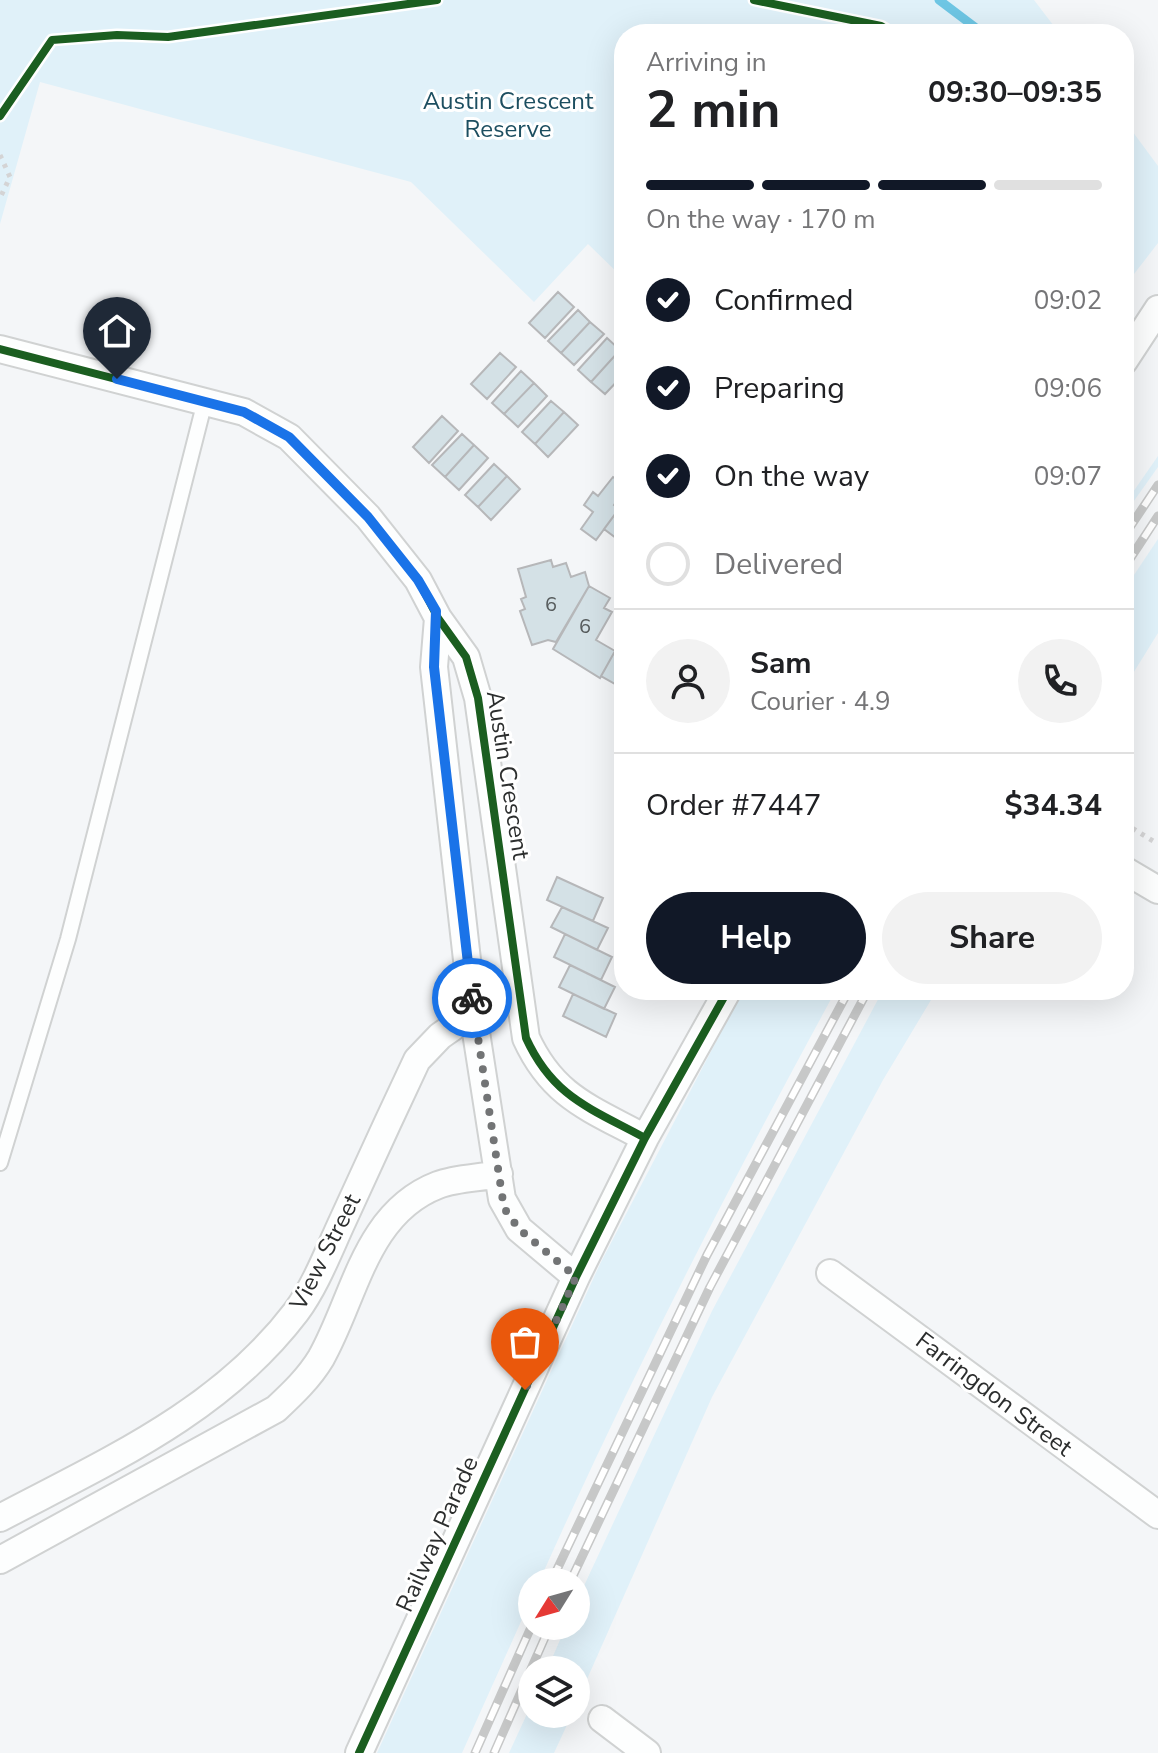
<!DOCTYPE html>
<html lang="en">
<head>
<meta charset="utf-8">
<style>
  body { margin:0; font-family:"Nunito Sans",sans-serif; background:#f2f2f2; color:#202124; height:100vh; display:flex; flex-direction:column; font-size:30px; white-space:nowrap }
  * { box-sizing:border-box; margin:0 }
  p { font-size:26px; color:#757577 }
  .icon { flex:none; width:44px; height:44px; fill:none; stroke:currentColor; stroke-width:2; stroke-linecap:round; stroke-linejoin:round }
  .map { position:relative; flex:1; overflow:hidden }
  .panel { position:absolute; left:614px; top:24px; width:520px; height:976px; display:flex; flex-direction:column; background:#fff; border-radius:32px; box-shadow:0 8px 32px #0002 }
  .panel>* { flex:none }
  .needle { width:52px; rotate:233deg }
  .buttons { position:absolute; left:518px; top:1568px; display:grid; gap:16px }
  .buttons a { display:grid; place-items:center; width:72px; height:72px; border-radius:50%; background:#fff; box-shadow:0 8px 32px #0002; font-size:40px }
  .pin { position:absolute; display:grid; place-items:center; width:68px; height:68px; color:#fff; margin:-82px -34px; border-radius:50% 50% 50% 0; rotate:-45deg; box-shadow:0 0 8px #0007 }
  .pin .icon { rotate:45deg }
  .courier { position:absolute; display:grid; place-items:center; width:80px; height:80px; margin:-40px; border:6px solid #1a73e8; border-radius:50%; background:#fff; color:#222; box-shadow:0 2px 10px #0007 }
  .headline em { font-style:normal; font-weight:700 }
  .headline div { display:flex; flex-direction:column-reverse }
  .headline { display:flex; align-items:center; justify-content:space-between; height:136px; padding:0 32px }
  h1 { font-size:52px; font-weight:700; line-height:60px }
  .bar { display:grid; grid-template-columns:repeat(4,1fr); gap:12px 8px; align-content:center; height:96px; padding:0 32px }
  .bar i { height:10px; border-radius:6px; background:#e0e0e0 }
  .bar .active { background:#111827 }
  .bar p { grid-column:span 4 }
  .line { display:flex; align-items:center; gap:20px; padding:0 32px; border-top:2px solid #e0e0e0 }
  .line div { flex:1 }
  .round { display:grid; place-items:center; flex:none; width:84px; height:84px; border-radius:42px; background:#f2f2f2 }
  ol { padding:0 32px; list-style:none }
  li { display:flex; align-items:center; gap:24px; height:88px }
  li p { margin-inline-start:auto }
  li .icon { padding:8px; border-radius:50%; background:#111827; color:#fff; stroke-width:4 }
  li:last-child { color:#757577 }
  li i { width:44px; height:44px; border:4px solid #e0e0e0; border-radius:50% }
  .button { display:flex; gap:16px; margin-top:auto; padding:16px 32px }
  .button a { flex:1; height:92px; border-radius:48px; background:#111827; color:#fff; font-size:32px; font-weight:700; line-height:92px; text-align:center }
  .button a+a { background:#f2f2f2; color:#202124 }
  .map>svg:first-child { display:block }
  .green { fill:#e0f1f9 }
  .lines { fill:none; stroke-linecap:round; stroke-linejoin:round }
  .stream { stroke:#6ec6e4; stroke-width:9 }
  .building { fill:#d4e1e6; stroke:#b6b7b9; stroke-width:2 }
  .service-casing { stroke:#d0d2d2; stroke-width:18 }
  .minor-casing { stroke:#d0d2d2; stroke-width:30 }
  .path { stroke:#d4d4d5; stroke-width:5; stroke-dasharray:4 6; stroke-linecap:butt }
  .service { stroke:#fdfefe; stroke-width:14 }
  .minor { stroke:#fdfefe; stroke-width:26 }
  .rail-casing { stroke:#c7c8c8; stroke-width:9 }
  .rail { stroke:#fff; stroke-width:6; stroke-dasharray:18; stroke-linecap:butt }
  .cycleway-casing { stroke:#fff; stroke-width:13 }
  .cycleway { stroke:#1b5e20; stroke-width:8 }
  .done { stroke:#727475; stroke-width:8; stroke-dasharray:0 14.4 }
  .route { stroke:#1a73e8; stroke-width:10 }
  .labels { text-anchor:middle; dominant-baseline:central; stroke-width:6; stroke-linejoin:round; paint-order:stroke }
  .number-label { font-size:20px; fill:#565b5c }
  .park-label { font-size:24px; fill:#1c4e60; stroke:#fff }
  .street-label { font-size:24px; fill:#2c2e2e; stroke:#fff }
</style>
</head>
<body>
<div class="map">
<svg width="1158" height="1753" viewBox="0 0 1158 1753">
  <rect width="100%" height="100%" fill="#f4f6f8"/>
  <path class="green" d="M0,0h1034l26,34h-436v245l-36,-35 -54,58 -123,-120 -371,-100 -40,142z
    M1124,120l34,46v77l-34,44z
    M1158,456v11l-34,48v-10z
    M1158,539v94l-34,55v-98z
    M743,990h93c-106,194 -207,390 -297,592h-7v15l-70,156h-85l223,-489z
    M883,990h54l-54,90 -171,317 -136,307v-34h-29l19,-44h10v-23l136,-292z
    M532,1703v11h40l-18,39h-45z"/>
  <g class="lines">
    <path class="stream" d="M939,0l45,34"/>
  </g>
  <path class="building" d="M558,292l16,15 -29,31 -16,-15z
    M578,310l12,12 -29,31 -13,-12z
    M590,322l14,12 -30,31 -13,-12z
    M607,338l13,12 -29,32 -13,-12z
    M620,350l4,4v20l-19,20 -14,-12z
    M500,353l16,14 -29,32 -16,-15z
    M521,371l13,12 -30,31 -12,-11z
    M534,383l13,13 -29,31 -14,-13z
    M551,401l13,11 -29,32 -13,-12z
    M564,412l14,13 -30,32 -13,-13z
    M442,416l16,15 -29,32 -16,-16z
    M462,434l12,11 -29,32 -13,-12z
    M474,445l14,13 -29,32 -14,-13z
    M494,464l13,12 -29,31 -13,-12z
    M507,476l13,13 -29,31 -13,-13z
    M613,477l11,8v5l-10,15 5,4 -23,31 -15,-11 12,-17 -9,-7 9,-13 5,4z
    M624,502v42l-20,-15z
    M551,560l2,7 13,-4 5,14 14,-5 4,14 -33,56 -8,-2 -16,5 -12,-34 5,-2 -4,-10 5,-2 -8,-28z
    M589,586l21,12 -6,10 8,4 -16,28 19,11 -15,27 -47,-29z
    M624,635v54l-23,-13z
    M557,877l46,21 -10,23 -46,-21z
    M562,907l46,21 -11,22 -46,-23z
    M565,934l47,23 -11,23 -47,-23z
    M570,965l45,22 -11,22 -45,-22z
    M573,994l43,20 -10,23 -43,-21z"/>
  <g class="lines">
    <g class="service-casing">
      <path id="service" d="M0,1163l68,-224 137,-538"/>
    </g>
    <g class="minor-casing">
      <path id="minor" d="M0,349l244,63 45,25 79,80 50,63 20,38 28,39 12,41 48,340c27,59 64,70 119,100
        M1124,361l34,-52
        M438,618l-4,49 39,346 29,186 17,30 57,48
        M1124,870l34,20
        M830,1273l328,242
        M0,1518c108,-57 220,-106 296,-206 20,-27 33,-62 47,-92 24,-53 49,-107 74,-160l23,-24 33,-23
        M0,1560l276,-151c16,-15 33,-31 45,-51 34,-60 44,-145 117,-173 18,-7 42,-7 61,-11
        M602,1719l45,34
        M359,1753l217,-476 69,-139 83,-148"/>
    </g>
    <path class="path" d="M0,116l52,-76 65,-5 51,2 269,-37
      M0,155l10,22 -10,21
      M1124,823l34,21"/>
    <use href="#service" class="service"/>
    <use href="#minor" class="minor"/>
    <g class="rail-casing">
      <path id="rail" d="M1124,536l34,-51
        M1124,568l34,-52
        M551,1582l156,-327 142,-265
        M570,1582l140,-295 158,-297
        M475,1753l57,-128
        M494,1753l56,-127"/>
    </g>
    <use href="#rail" class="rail"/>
    <g class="cycleway-casing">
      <path id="cycleway" d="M754,0l127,26 13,8
        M0,116l52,-76 65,-5 51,2 269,-37
        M0,349l244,63 45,25 79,80 50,63 20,38 28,39 12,41 48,340c27,59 64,70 119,100
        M359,1753l217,-476 69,-139 83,-148"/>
    </g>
    <use href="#cycleway" class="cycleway"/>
  </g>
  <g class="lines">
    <path class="done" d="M472,998l32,210 15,21 57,48 -51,113"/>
    <path class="route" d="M117,379l127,33 45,25 79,80 50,63 18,31 -2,56 38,331"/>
  </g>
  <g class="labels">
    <g class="number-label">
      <text x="551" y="604">6</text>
      <text x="585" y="626">6</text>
    </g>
    <g class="park-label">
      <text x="508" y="101">Austin Crescent<tspan x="508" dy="28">Reserve</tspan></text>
    </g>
    <g class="street-label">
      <text transform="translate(508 775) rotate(81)">Austin Crescent</text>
      <text transform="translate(325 1252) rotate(-63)">View Street</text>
      <text transform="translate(994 1394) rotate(37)">Farringdon Street</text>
      <text transform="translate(437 1534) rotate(-66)">Railway Parade</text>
    </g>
  </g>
</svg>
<div class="buttons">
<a><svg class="needle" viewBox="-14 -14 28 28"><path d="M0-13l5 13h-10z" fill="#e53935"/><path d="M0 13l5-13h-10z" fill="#757577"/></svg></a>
<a><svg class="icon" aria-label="layers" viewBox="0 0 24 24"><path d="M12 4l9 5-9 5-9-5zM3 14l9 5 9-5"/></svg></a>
</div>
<div class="pin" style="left:525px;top:1390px;background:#ea580c"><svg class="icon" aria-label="bag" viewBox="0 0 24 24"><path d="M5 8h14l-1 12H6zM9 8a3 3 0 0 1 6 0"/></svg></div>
<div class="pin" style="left:117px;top:379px;background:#1f2937"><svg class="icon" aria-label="home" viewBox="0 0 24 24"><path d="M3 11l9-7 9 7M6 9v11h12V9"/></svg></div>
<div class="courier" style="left:472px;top:998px"><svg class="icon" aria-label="bike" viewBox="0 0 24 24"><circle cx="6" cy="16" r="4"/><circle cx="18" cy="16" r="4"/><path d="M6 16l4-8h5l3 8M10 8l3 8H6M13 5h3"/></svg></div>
<section class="panel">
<div class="headline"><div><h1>2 min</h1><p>Arriving in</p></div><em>09:30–09:35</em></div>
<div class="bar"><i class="active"></i><i class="active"></i><i class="active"></i><i></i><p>On the way · 170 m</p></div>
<ol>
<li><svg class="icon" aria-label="check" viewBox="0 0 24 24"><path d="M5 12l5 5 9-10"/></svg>Confirmed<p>09:02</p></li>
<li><svg class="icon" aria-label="check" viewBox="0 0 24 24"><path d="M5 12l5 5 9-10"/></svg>Preparing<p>09:06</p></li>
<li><svg class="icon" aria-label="check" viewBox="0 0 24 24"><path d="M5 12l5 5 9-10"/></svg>On the way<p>09:07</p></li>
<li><i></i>Delivered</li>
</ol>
<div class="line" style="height:144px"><a class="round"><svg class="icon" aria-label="person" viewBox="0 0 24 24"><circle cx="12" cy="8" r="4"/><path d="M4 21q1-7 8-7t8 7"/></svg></a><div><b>Sam</b><p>Courier · 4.9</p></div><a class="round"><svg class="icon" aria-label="phone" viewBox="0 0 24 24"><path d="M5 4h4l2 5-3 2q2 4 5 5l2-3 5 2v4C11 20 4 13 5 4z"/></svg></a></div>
<div class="line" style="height:104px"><div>Order #7447</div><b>$34.34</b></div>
<div class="button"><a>Help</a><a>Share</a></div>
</section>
</div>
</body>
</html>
